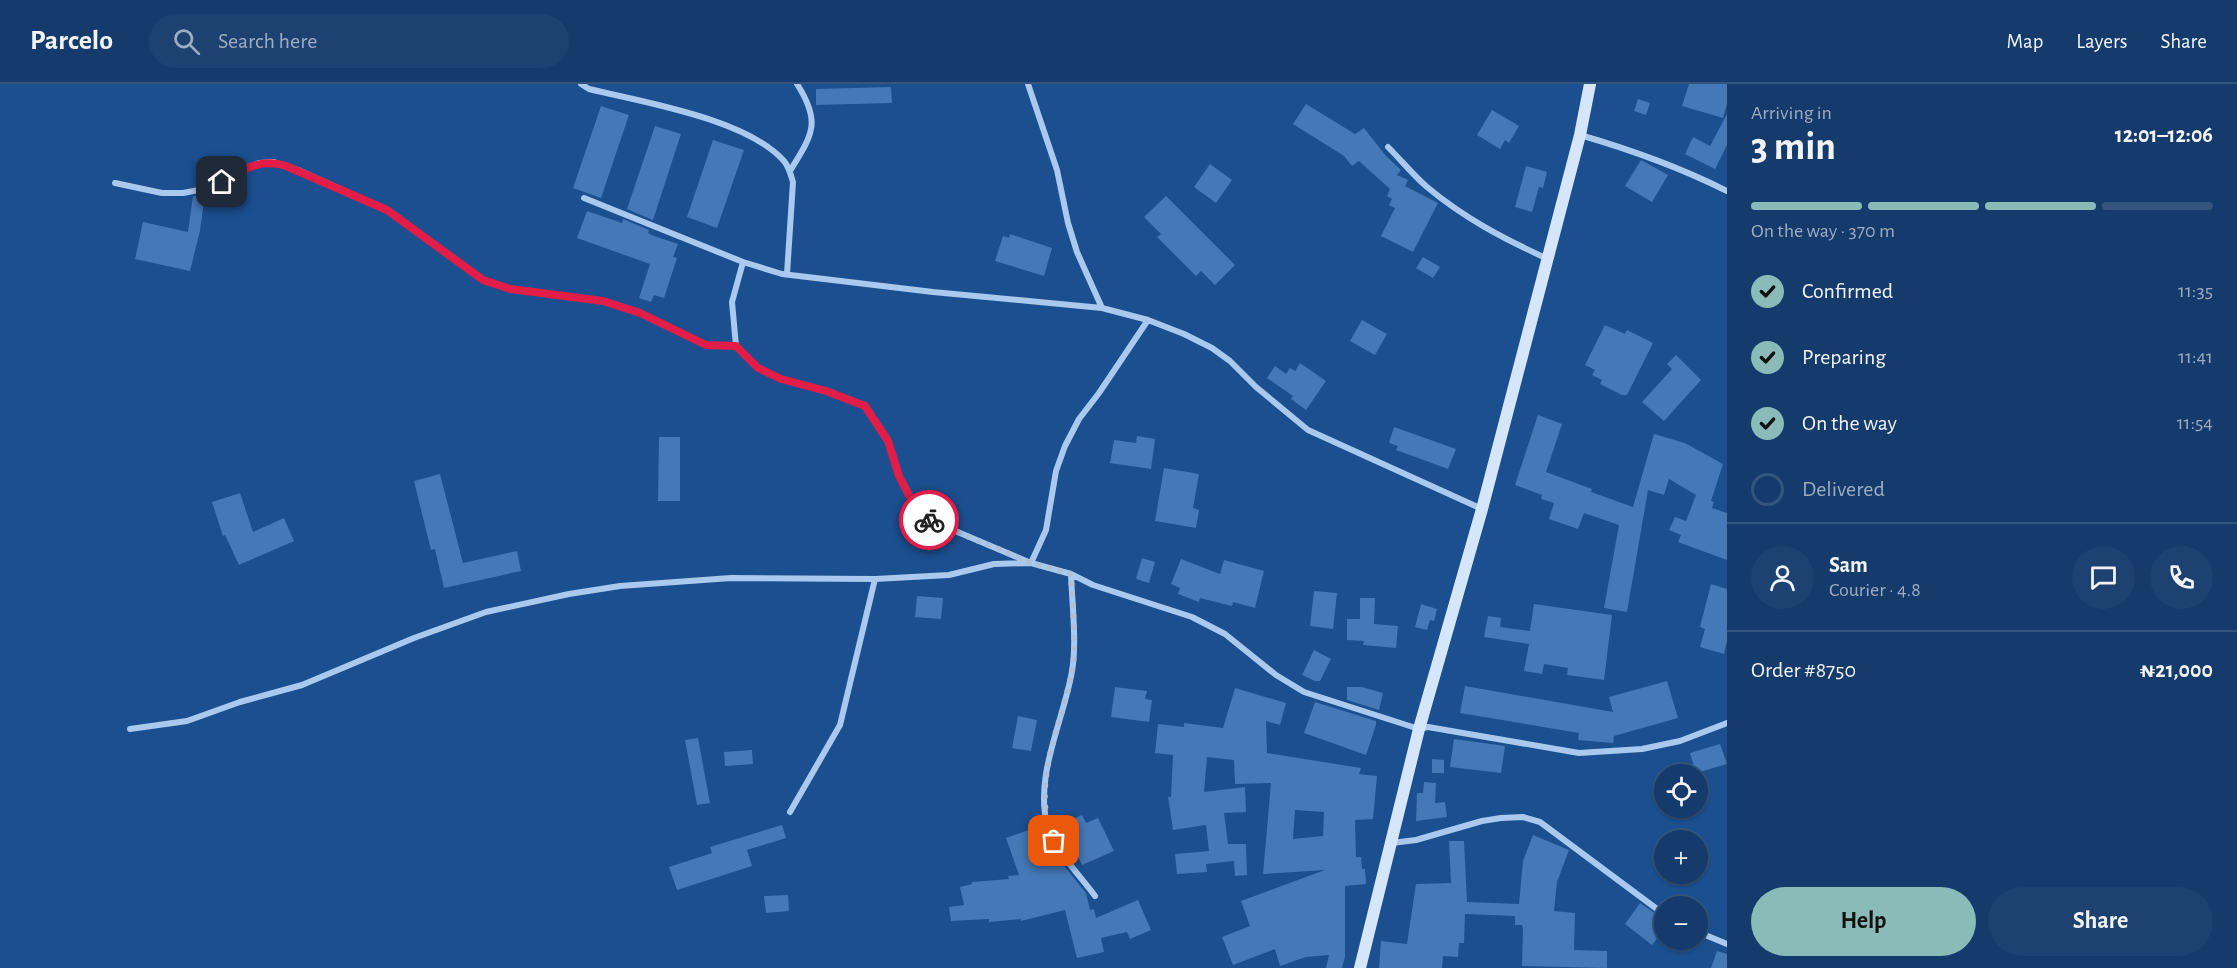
<!DOCTYPE html>
<html lang="en">
<head>
<meta charset="utf-8">
<style>
  body { margin:0; font-family:"Alegreya Sans",sans-serif; background:#1d4271; color:#f1f3f6; height:100vh; display:flex; flex-direction:column; font-size:22px; white-space:nowrap }
  * { box-sizing:border-box; margin:0 }
  p { font-size:20px; color:#9dadc1 }
  .icon { flex:none; width:33px; height:33px; fill:none; stroke:currentColor; stroke-width:2; stroke-linecap:round; stroke-linejoin:round }
  .map { position:relative; flex:1; overflow:hidden }
  .drawer { display:flex; flex-direction:column; background:#143b6b; width:510px }
  .drawer>* { flex:none }
  .controls { position:absolute; left:1654px; top:680px; display:grid; gap:12px }
  .controls a { display:grid; place-items:center; width:54px; height:54px; border-radius:50%; background:#143b6b; box-shadow:0 2px 4px #0004,0 0 0 2px #33557e; font-size:30px }
  .pin { position:absolute; display:grid; place-items:center; width:51px; height:51px; color:#fff; margin:-26px; border-radius:12px; box-shadow:0 3px 9px #0006 }
  .courier { position:absolute; display:grid; place-items:center; width:60px; height:60px; margin:-30px; border:4px solid #e11d48; border-radius:50%; background:#fff; color:#222; box-shadow:0 2px 8px #0007 }
  .head em { font-style:normal; font-weight:700 }
  .head div { display:flex; flex-direction:column-reverse }
  .head { display:flex; align-items:center; justify-content:space-between; height:102px; padding:0 24px }
  h1 { font-size:39px; font-weight:700; line-height:45px }
  .bar { display:grid; grid-template-columns:repeat(4,1fr); gap:9px 6px; align-content:center; height:72px; padding:0 24px }
  .bar i { height:8px; border-radius:4px; background:#33557e }
  .bar .active { background:#8bbbb9 }
  .bar p { grid-column:span 4 }
  .line { display:flex; align-items:center; gap:15px; padding:0 24px; border-top:2px solid #33557e }
  .line div { flex:1 }
  .round { display:grid; place-items:center; flex:none; width:63px; height:63px; border-radius:32px; background:#1d4271 }
  ol { padding:0 24px; list-style:none }
  li { display:flex; align-items:center; gap:18px; height:66px }
  li p { margin-inline-start:auto }
  li .icon { padding:6px; border-radius:50%; background:#8bbbb9; color:#111; stroke-width:4 }
  li:last-child { color:#9dadc1 }
  li i { width:33px; height:33px; border:3px solid #33557e; border-radius:50% }
  .button { display:flex; gap:12px; margin-top:auto; padding:12px 24px }
  .button a { flex:1; height:69px; border-radius:36px; background:#8bbbb9; color:#111; font-size:24px; font-weight:700; line-height:69px; text-align:center }
  .button a+a { background:#1d4271; color:#f1f3f6 }
  header { display:flex; align-items:center; gap:36px; box-sizing:border-box; height:84px; padding:0 30px; background:#143b6b; border-bottom:2px solid #33557e }
  header strong { font-size:28px }
  nav { display:flex; gap:33px; margin-inline-start:auto; font-size:21px }
  .search { width:420px; height:54px; background:#1d4271; display:flex; align-items:center; gap:15px; box-sizing:border-box; padding:0 21px; border-radius:33px; color:#9dadc1; font-size:22px }
  main { display:flex; flex:1; min-height:0 }
  .map>svg:first-child { display:block }
  .building { fill:#4478b7; fill-rule:evenodd }
  .lines { fill:none; stroke-linecap:round; stroke-linejoin:round }
  .minor { stroke:#a9c9ee; stroke-width:6 }
  .secondary { stroke:#d6e6fa; stroke-width:12 }
  .done { stroke:#afc1d8; stroke-width:6; stroke-dasharray:0 10.8 }
  .route { stroke:#e11d48; stroke-width:8 }
</style>
</head>
<body>
<header>
<strong>Parcelo</strong>
<div class="search"><svg class="icon" aria-label="search" viewBox="0 0 24 24"><circle cx="10" cy="10" r="6"/><path d="M15 15l6 6"/></svg>Search here</div>
<nav><a>Map</a><a>Layers</a><a>Share</a></nav>
</header>
<main>
<div class="map">
<svg width="1727" height="884" viewBox="0 0 1727 884">
  <rect width="100%" height="100%" fill="#1b4f8f"/>
  <path class="building" d="M1689,0h38v20l-4,14 -41,-12z
    M891,3l1,16 -76,2v-16z
    M1638,15l12,4 -4,12 -12,-4z
    M1306,20l49,30 9,-6 22,28 15,14 -4,5 11,5 -3,6 33,17 -25,49 -32,-16 14,-28 -6,-3 3,-6 -5,-3 3,-7 -31,-28 -7,5 -8,-10 -51,-32z
    M601,22l28,9 -28,83 -28,-10z
    M1492,26l27,16 -10,17 -4,-3 -5,9 -23,-14z
    M1727,30v31l-12,24 -30,-15 8,-17 17,9z
    M655,42l26,8 -28,86 -26,-11z
    M713,56l31,10 -27,78 -30,-11z
    M1641,76l27,15 -16,27 -27,-16z
    M1210,80l22,16 -16,23 -22,-16z
    M1526,82l21,6 -4,16 -4,-1 -7,25 -17,-5z
    M205,110l-5,37 -10,40 -55,-12 8,-37 45,10 5,-36z
    M1166,112l69,69 -20,20 -14,-14 -5,5 -39,-39 4,-3 -17,-17z
    M587,127l35,12 1,-4 26,11 -1,3 6,3 24,8 -5,13 4,1 -13,40 -10,-3 -3,7 -12,-4 11,-34 -73,-26z
    M1010,150l42,14 -8,28 -49,-15 8,-25 6,2z
    M1423,173l17,10 -7,11 -17,-10z
    M1362,236l25,14 -12,21 -25,-14z
    M1605,241l20,9 2,-4 26,13 -26,52h-5l-22,-11 2,-4 -10,-5 3,-5 -10,-5z
    M1676,271l25,25 -37,41 -22,-19 30,-33 -5,-5z
    M1300,279l26,18 -20,29 -15,-11 2,-3 -26,-18 8,-12 11,8 4,-6 5,3z
    M1538,331l24,9 -16,48 46,17 -1,3 42,15 21,-73 31,9 38,21 -12,37 3,1 -2,6 15,5v47l-49,-18 3,-7 -12,-5 6,-13 11,4 10,-26 -27,-16 -5,16 -16,-5 -21,122 -23,-4 15,-83 -35,-12 -6,16 -29,-10 5,-16 -13,-4 1,-4 -27,-10z
    M1394,343l62,22 -8,20 -52,-19 2,-4 -9,-3z
    M1137,352l18,3 -4,30 -41,-6 4,-23 22,3z
    M659,353h21v64h-22z
    M1164,384l35,6 -6,34 6,2 -3,18 -41,-7z
    M440,390l23,89 54,-12 4,20 -77,17 -9,-39 -4,1 -17,-69z
    M240,409l13,39 31,-14 10,23 -55,24 -14,-30 -2,1 -11,-34z
    M1142,474l13,4 -6,21 -13,-4z
    M1181,475l39,15 4,-14 40,11 -9,37 -22,-6 -1,4 -32,-8 -1,4 -21,-8 2,-6 -9,-4z
    M1711,500l16,5v52l-3,13 -24,-7 5,-18 -5,-2z
    M1314,507l23,2 -4,36 -23,-3z
    M917,512l26,2 -2,21 -26,-2z
    M1360,514h15l-1,26 24,2 -2,22 -33,-3 1,-4 -17,-1v-21h13z
    M1421,520l16,5 -3,12 -4,-1 -3,10 -12,-3z
    M1534,520l78,11 -8,65 -37,-5 1,-7 -24,-4 -2,10 -18,-3 5,-27 -45,-7 4,-21 13,2 -1,9 30,4z
    M1314,566l17,9 -11,22h-5l-13,-6z
    M1667,597l11,37 -64,18 -1,7 -35,-3 1,-7 -119,-20 5,-27 148,26 -4,-15z
    M1115,603l32,4 -2,8 7,1 -3,22 -38,-5z
    M1347,603h15l21,6 -4,17 -32,-10z
    M1235,604l51,15 -6,22 -14,-4 1,32 94,15 -2,6 18,2 -4,43 -18,1 1,37h5l1,12h3l1,15 -21,2v71l-3,11h-16l3,-13 -23,2 -26,9 -5,-17 -42,16 -11,-28 28,-11 -9,-25 84,-31 -62,4 8,-91 -36,1 -1,-24 -27,-3 -3,35 41,-5 1,25 -22,1 4,31h18l1,31 -12,1 -1,-15 -28,3 1,8 -30,2 -2,-20 34,-3 -3,-26 -33,5 -5,-33h3l2,-42 -18,-2 3,-29 26,3v-4l39,5zM1295,726l29,2 -1,24 -30,3z
    M1315,618l61,19v4l-10,30 -62,-22z
    M1018,632l19,4 -6,31 -19,-3z
    M698,654l12,65 -13,2 -12,-65z
    M1454,655l51,7 -4,27 -51,-6z
    M1720,660l7,20 -31,9 -6,-20z
    M752,666l1,14 -28,2 -1,-14z
    M1432,675l12,1v13h-12z
    M1424,698l12,1 -1,20 10,-1 2,15 -31,4 1,-28h6z
    M1082,731l4,8 12,-5 16,33 -32,14 -19,-41z
    M782,741l4,13 -39,12 5,16 -75,24 -8,-23 43,-14 -2,-6z
    M1034,744l13,36 14,-2 25,31 4,17 4,-1 2,9 42,-18 13,30 -21,9 -3,-7 -26,6 3,14 -27,6 -12,-48 -44,11v-2l-32,3v-3l-38,2 -2,-14 15,-2 -4,-18 12,-3v-2l37,-3 -1,-3 11,-1 -13,-37z
    M1533,751l36,15 -12,32 -3,29 21,2 -1,37 33,1v17l-85,-2 1,-37 -1,-4h-7v-9l-50,-2 -1,29h-5l-1,14 -15,-1 -1,12h-63l2,-27 26,3 9,-60 35,-1 -2,-42h15l3,61 52,2 4,-43z
    M788,811l1,16 -23,2 -2,-17z
    M1640,819l25,17v8l-13,17 -27,-21z
    M1717,867l10,3v14h-16z"/>
  <g class="lines">
    <path class="minor" d="M581,0l8,5c54,13 158,30 195,72 5,6 7,14 9,21l-6,92
      M1028,0l29,86 11,53 9,29 25,56
      M1580,51c52,15 99,32 147,56
      M1388,63c13,13 25,28 39,40 37,31 77,52 121,72
      M790,87c22,-36 32,-48 7,-87
      M115,99l47,10h21l21,-4 18,-7 22,-13 15,-6 15,-1 24,8 89,40 96,70 27,9 93,12 37,12 66,32 30,1
      M584,114l159,64 39,12 151,18 169,16 46,12 36,14 28,14 18,13 26,26 52,43 174,79
      M743,178l-11,40 4,44 22,22 23,11 45,12 39,15 23,35 11,35 12,23 16,20 104,44 15,-33 10,-59 9,-25 14,-27 20,-26 49,-73
      M1071,490c1,29 6,69 1,97 -8,49 -39,106 -24,157 7,22 33,49 47,68
      M130,645l57,-8 53,-19 62,-17 112,-47 72,-26 83,-18 51,-8 111,-8 144,1 74,-4 45,-11 37,-1 40,11 22,11 99,32 33,17 51,41 28,17 115,37 9,-2 151,26 63,-4 38,-8 47,-18
      M790,728l50,-87 35,-146
      M1392,759l24,-3 66,-19 19,-3 22,-1 17,5 125,93
      M1698,848l29,12"/>
    <path class="secondary" d="M1360,884l59,-239 63,-220 98,-374 10,-51"/>
  </g>
  <g class="lines">
    <path class="done" d="M929,436l102,43 40,11c1,29 6,69 1,97 -10,55 -43,114 -18,170"/>
    <path class="route" d="M222,98c21,-13 39,-24 64,-16l101,44 96,70 27,9 93,12 37,12 66,32 30,1 22,22 23,11 45,12 39,15 23,35 11,35 12,23 18,21"/>
  </g>
</svg>
<div class="controls">
<a><svg class="icon" aria-label="locate" viewBox="0 0 24 24"><circle cx="12" cy="12" r="6"/><path d="M12 2v4M12 18v4M2 12h4M18 12h4"/></svg></a>
<a>+</a>
<a>−</a>
</div>
<div class="pin" style="left:1054px;top:757px;background:#ea580c"><svg class="icon" aria-label="bag" viewBox="0 0 24 24"><path d="M5 8h14l-1 12H6zM9 8a3 3 0 0 1 6 0"/></svg></div>
<div class="pin" style="left:222px;top:98px;background:#1f2937"><svg class="icon" aria-label="home" viewBox="0 0 24 24"><path d="M3 11l9-7 9 7M6 9v11h12V9"/></svg></div>
<div class="courier" style="left:929px;top:436px"><svg class="icon" aria-label="bike" viewBox="0 0 24 24"><circle cx="6" cy="16" r="4"/><circle cx="18" cy="16" r="4"/><path d="M6 16l4-8h5l3 8M10 8l3 8H6M13 5h3"/></svg></div>
</div>
<section class="drawer">
<div class="head"><div><h1>3 min</h1><p>Arriving in</p></div><em>12:01–12:06</em></div>
<div class="bar"><i class="active"></i><i class="active"></i><i class="active"></i><i></i><p>On the way · 370 m</p></div>
<ol>
<li><svg class="icon" aria-label="check" viewBox="0 0 24 24"><path d="M5 12l5 5 9-10"/></svg>Confirmed<p>11:35</p></li>
<li><svg class="icon" aria-label="check" viewBox="0 0 24 24"><path d="M5 12l5 5 9-10"/></svg>Preparing<p>11:41</p></li>
<li><svg class="icon" aria-label="check" viewBox="0 0 24 24"><path d="M5 12l5 5 9-10"/></svg>On the way<p>11:54</p></li>
<li><i></i>Delivered</li>
</ol>
<div class="line" style="height:108px"><a class="round"><svg class="icon" aria-label="person" viewBox="0 0 24 24"><circle cx="12" cy="8" r="4"/><path d="M4 21q1-7 8-7t8 7"/></svg></a><div><b>Sam</b><p>Courier · 4.8</p></div><a class="round"><svg class="icon" aria-label="chat" viewBox="0 0 24 24"><path d="M4 5h16v11H9l-5 4z"/></svg></a><a class="round"><svg class="icon" aria-label="phone" viewBox="0 0 24 24"><path d="M5 4h4l2 5-3 2q2 4 5 5l2-3 5 2v4C11 20 4 13 5 4z"/></svg></a></div>
<div class="line" style="height:78px"><div>Order #8750</div><b>₦21,000</b></div>
<div class="button"><a>Help</a><a>Share</a></div>
</section>
</main>
</body>
</html>
